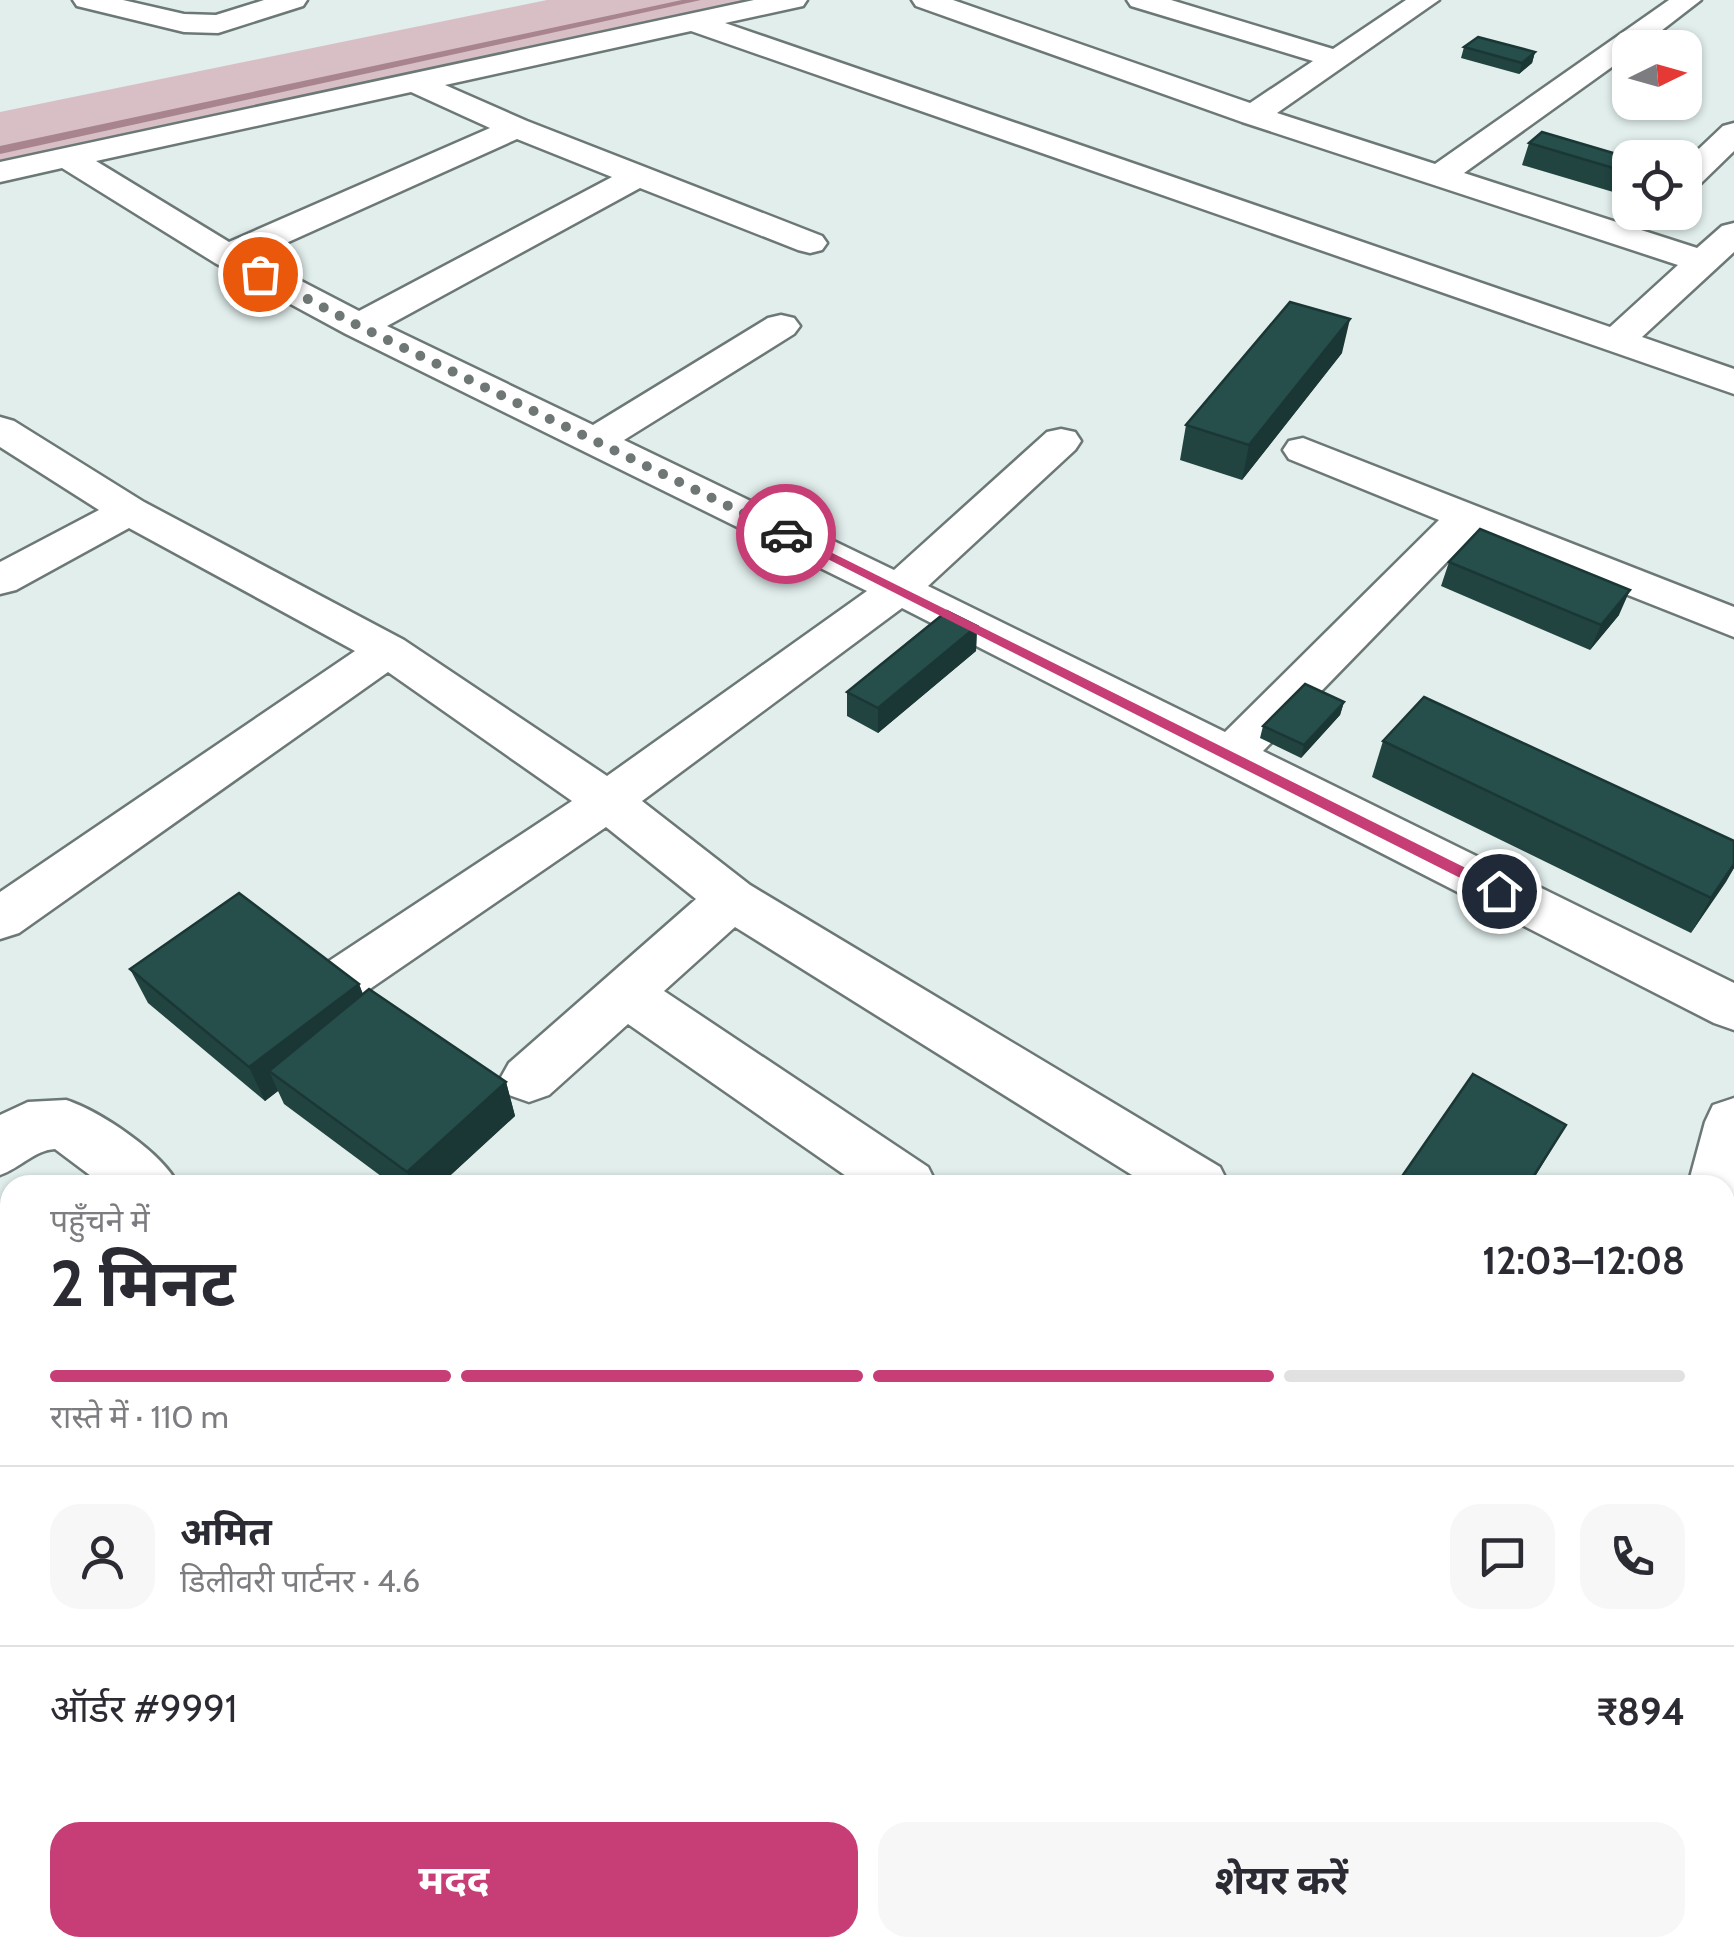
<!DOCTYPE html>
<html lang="hi">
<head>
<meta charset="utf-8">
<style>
  body { margin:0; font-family:Cabin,"Noto Sans Devanagari",sans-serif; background:#f7f7f7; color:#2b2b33; height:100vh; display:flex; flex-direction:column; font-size:38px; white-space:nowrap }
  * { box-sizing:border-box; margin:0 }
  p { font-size:32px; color:#7c7c81 }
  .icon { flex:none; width:55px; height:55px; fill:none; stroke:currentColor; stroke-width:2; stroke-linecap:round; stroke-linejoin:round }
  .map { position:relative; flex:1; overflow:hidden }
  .panel { position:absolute; left:0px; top:1175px; width:1735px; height:782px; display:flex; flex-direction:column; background:#fff; border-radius:30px 30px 0 0; box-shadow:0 2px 8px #0004 }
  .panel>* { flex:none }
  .needle { width:65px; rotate:85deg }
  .tools { position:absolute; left:1612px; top:30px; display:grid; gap:20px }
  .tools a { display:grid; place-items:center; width:90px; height:90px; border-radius:20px; background:#fff; box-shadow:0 2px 8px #0004; font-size:50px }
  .pin { position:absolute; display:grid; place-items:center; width:85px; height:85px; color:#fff; margin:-42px; border:5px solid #fff; border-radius:50%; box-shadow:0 2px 10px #0007 }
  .courier { position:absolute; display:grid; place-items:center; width:100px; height:100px; margin:-50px; border:8px solid #c73d75; border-radius:50%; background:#fff; color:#222; box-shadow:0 2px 12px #0007 }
  .overview em { font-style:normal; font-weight:700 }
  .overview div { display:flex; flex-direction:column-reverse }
  .overview { display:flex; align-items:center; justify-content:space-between; height:170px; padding:0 50px }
  h1 { font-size:65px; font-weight:700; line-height:75px }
  .bar { display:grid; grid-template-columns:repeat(4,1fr); gap:15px 10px; align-content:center; height:120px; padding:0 50px }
  .bar i { height:12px; border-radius:8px; background:#e1e1e2 }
  .bar .current { background:#c73d75 }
  .bar p { grid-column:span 4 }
  .line { display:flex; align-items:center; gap:25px; padding:0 50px; border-top:2px solid #e1e1e2 }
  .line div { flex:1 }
  .round { display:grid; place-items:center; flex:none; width:105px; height:105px; border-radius:30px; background:#f7f7f7 }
  .primary-button { display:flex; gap:20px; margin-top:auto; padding:20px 50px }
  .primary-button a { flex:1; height:115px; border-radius:30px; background:#c73d75; color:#fff; font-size:40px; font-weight:700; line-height:115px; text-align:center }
  .primary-button a+a { background:#f7f7f7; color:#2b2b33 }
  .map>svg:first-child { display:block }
  .green { fill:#d8bfc5 }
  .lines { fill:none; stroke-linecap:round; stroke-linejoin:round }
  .stream { fill:#a8848e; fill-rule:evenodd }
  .street-casing { stroke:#6c7876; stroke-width:5 }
  .street { fill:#fff; fill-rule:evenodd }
  .wall { fill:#214441 }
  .shaded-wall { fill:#1b3735 }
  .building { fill:#264f4c; stroke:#1b3735; stroke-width:2.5 }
  .route { fill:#c73d75 }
  .done { stroke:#6f7776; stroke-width:10; stroke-dasharray:0 18 }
</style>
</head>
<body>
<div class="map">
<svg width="1734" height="1956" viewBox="0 0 1734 1956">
  <rect width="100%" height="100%" fill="#e1eeec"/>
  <path class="green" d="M547,0h221l-768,161v-49z"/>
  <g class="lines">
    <path class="stream" d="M682,0h19l-701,154v-8z"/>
    <g class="street-casing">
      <path id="street" d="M73,0h50l61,14 32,1 48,-15h43l-4,6 -85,27 -34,-1 -107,-26z
        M754,0h53l-4,6 -78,17 885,304 68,-62 -436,-143 -326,-116 -4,-6h41l297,103 63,-42 -182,-55 -4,-6h44l162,49 73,-49h33l-162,113 158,51 234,-164h32l-62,48h-9v6l-166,119 233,75 25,-22 12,-3v29l-92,85 92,32v25l-1043,-363 -246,54 82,36 295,115 5,7 -5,7 -12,3 -12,-3 -158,-62 -253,138 206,99 175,-107 13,-3 13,3 6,8 -6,8 -170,106 270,130 153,-138 14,-3 14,3 6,9 -6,9 -147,136 297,146 214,-212 -150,-61 -6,-9 6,-9 14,-3 431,169v30l-260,-103 -211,217 471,232v47l-20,-7 -812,-415 -260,193 108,84 470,282 9,18h-81l-413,-258 -71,64 264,176 9,18h-78l-231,-161 -79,71 -20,7 -20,-7 -9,-16 9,-16 187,-164 -90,-72 -245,168 -19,6 -19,-6 -9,-15 9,-15 249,-164 -184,-129 -369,261 -19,6v-47l355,-241 -226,-123 -113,62 -16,4v-32l99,-52 -99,-63v-30l14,4 130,81 260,138 203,136 260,-185 -521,-257 -131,-71 -153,-95 -62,14v-20zM411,92l79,36 -261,114 -133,-81zM517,139l95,38 -253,134 -104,-54z
        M1734,123v28l-37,36 -12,3v-28l38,-36z
        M1734,1098v107l-9,3v-23h-37l17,-63 8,-17z
        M66,1100c34,11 97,53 112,85h-75l-48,-36c-20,1 -35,19 -55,26v-60l28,-13z
        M0,1231l10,3v58l-10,-4z
        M10,1711v82l-10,4v-82z
        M762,1948h165l4,8h-173z
        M1620,1948h87l4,8h-88z"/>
    </g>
    <use href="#street" class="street"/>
  </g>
  <path class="wall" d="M1464,47l71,5 -3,11 -13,11 -58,-16z
    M1529,143l101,15v39l-108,-32z
    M1342,353l-100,127 -62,-20 6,-35z
    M1449,562l170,53 -29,35 -149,-64z
    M977,626l-1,25 -98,82 -31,-17v-24z
    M1344,702l-4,13 -39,43 -41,-20 3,-12z
    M1383,741l351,100v27l-43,65 -319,-156z
    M130,969l229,15 4,10 143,88 9,34 -69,63 9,6h-62l-109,-81 -6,-13 -13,10 -117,-98z
    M1131,1948h163l-4,8h-148z
    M1310,1948h90l11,8h-105z"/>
  <path class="shaded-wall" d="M1535,52l-3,11 -13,11 3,-11z
    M1350,319l-8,34 -100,127 7,-35z
    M1630,590l-11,25 -29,35 11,-25z
    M977,626l-1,25 -98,82v-25z
    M1344,702l-4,13 -39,43 3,-13z
    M1734,864v4l-8,14 -35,51 20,-35z
    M359,984l12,34 -102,53 9,20 -13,10 -16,-34z
    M506,1082l9,34 -75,69h-28l-5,-13z
    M1566,1125l-36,60h-2z
    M10,1574v59l-10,12v-59z
    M187,1948h50l-8,8h-50z
    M623,1948h26l-6,8h-27z"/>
  <path class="building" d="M1478,37l57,15 -13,11 -58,-16z
    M1542,132l88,26v15l-101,-30z
    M1290,302l60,17 -101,126 -63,-20z
    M1480,529l150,61 -29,35 -152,-63z
    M947,611l30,15 -99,82 -31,-16z
    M1305,684l39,18 -40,43 -41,-19z
    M1424,697l310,144v23l-23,34 -328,-157z
    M239,893l120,91 -110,83 -119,-98z
    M369,989l137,93 -99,90 -138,-101z
    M1473,1074l93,51 -38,60h-132z
    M443,1177l12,8h-21z
    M0,1424l10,5v145l-10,12z
    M10,1889v59h177l-8,8h-179v-57z
    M359,1948h264l-7,8h-265z
    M1162,1948h132l-4,8h-116z
    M1316,1948h84l11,8h-99z"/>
  <path class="route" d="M786,530l718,357 3,4 -3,4h-10l-712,-359 -2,-2z"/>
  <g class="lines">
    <path class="done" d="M260,274l99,52 427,208"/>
  </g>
</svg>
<div class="tools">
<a><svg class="needle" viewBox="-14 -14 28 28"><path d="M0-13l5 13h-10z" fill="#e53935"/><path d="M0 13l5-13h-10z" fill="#7c7c81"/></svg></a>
<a><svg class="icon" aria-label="locate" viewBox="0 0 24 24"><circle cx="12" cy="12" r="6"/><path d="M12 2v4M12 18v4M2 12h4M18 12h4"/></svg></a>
</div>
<div class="pin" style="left:260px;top:274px;background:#ea580c"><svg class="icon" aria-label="bag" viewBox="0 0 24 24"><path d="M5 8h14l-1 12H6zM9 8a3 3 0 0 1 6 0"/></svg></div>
<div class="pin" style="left:1499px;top:891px;background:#1f2937"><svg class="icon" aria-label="home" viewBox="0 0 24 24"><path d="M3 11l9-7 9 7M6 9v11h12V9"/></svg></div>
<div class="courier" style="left:786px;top:534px"><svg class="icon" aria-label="car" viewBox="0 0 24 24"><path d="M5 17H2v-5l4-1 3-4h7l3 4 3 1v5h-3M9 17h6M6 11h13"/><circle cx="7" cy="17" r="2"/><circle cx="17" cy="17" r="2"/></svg></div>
<section class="panel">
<div class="overview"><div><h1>2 मिनट</h1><p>पहुँचने में</p></div><em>12:03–12:08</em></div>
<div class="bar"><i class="current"></i><i class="current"></i><i class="current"></i><i></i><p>रास्ते में · 110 m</p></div>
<div class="line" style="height:180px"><a class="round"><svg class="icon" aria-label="person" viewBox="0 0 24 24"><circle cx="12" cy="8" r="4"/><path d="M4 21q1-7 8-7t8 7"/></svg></a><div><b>अमित</b><p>डिलीवरी पार्टनर · 4.6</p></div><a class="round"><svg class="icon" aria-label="chat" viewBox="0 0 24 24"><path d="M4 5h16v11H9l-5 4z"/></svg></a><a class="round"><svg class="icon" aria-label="phone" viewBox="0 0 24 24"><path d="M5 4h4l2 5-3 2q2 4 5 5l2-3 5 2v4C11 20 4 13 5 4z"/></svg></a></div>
<div class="line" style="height:130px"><div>ऑर्डर #9991</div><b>₹894</b></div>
<div class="primary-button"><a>मदद</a><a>शेयर करें</a></div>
</section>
</div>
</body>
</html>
